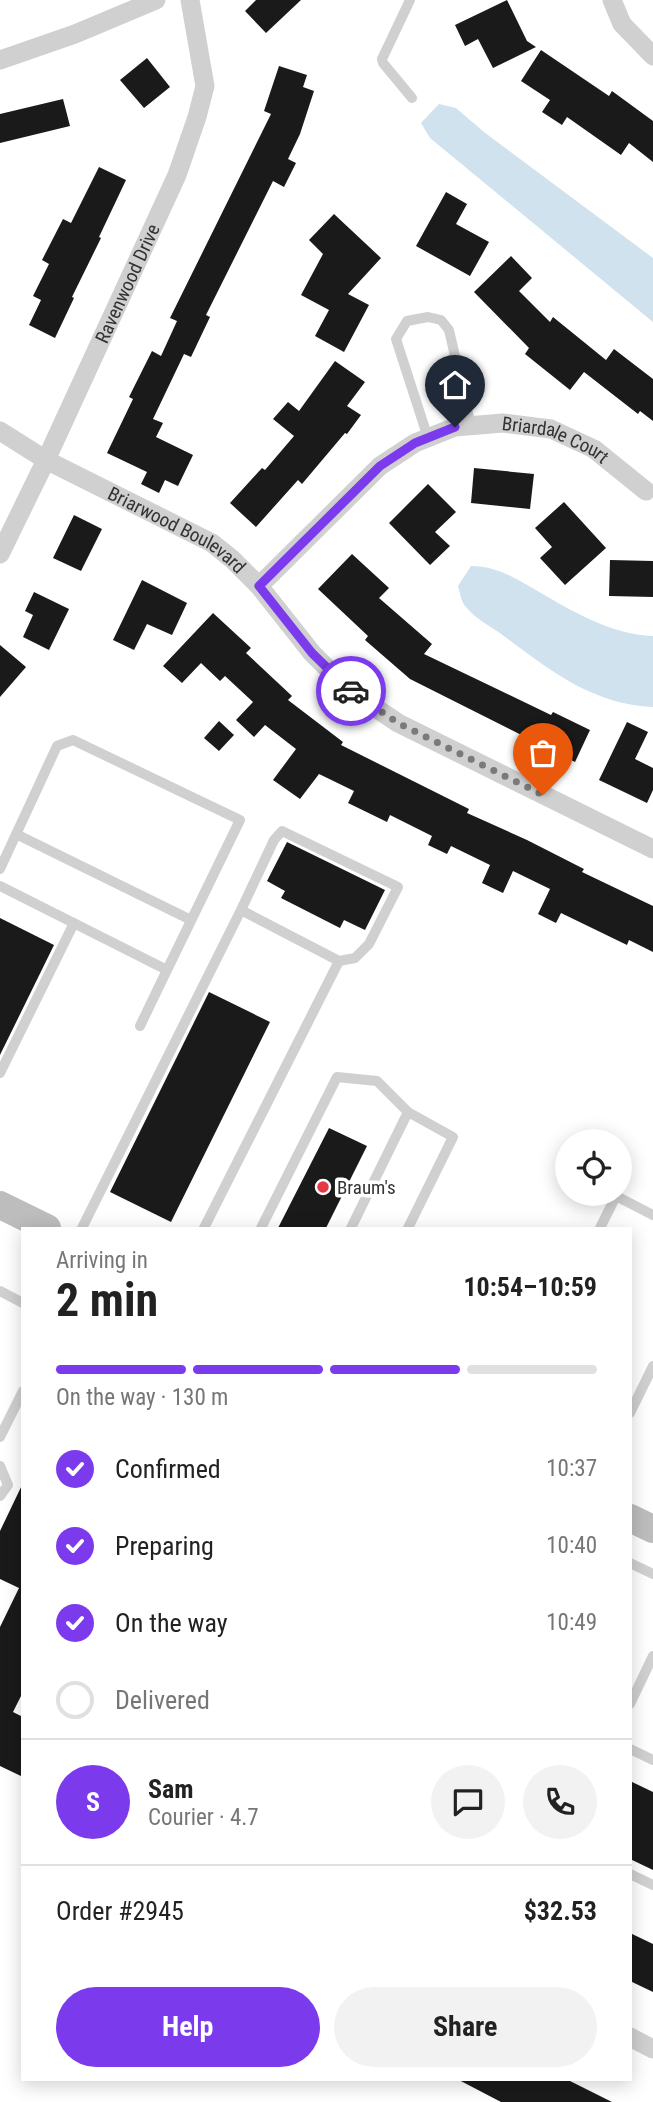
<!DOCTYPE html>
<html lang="en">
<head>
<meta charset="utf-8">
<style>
  body { margin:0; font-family:"Roboto Condensed",sans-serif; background:#f2f2f2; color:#222; height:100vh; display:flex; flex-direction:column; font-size:26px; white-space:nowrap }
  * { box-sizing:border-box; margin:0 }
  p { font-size:23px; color:#767676 }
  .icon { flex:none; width:38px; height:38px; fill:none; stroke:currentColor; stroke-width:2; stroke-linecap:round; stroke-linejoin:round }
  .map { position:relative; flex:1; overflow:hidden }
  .side { position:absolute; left:21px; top:1227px; width:611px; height:854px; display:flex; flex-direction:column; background:#fff; border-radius:0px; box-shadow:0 4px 18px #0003 }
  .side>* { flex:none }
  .buttons { position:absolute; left:555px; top:1129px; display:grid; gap:14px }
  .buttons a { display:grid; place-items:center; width:77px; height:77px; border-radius:50%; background:#fff; box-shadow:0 4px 18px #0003; font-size:35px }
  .pin { position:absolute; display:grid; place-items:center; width:60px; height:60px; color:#fff; margin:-72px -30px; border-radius:50% 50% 50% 0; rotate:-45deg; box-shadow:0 0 7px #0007 }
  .pin .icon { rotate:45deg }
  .courier { position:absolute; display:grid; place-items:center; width:70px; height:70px; margin:-35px; border:5px solid #7c3aed; border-radius:50%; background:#fff; color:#222; box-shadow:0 2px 9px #0007 }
  .headline em { font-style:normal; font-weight:700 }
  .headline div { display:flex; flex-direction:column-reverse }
  .headline { display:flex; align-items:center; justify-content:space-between; height:119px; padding:0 35px }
  h1 { font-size:46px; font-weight:700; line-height:52px }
  .bar { display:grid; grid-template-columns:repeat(4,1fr); gap:10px 7px; align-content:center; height:84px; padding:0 35px }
  .bar i { height:9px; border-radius:5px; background:#e0e0e0 }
  .bar .on { background:#7c3aed }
  .bar p { grid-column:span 4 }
  .line { display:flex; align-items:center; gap:18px; padding:0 35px; border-top:2px solid #e0e0e0 }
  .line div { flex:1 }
  .round { display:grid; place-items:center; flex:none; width:74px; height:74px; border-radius:37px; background:#f2f2f2 }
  ol { padding:0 35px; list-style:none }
  li { display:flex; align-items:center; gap:21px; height:77px }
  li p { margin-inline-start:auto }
  li .icon { padding:7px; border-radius:50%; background:#7c3aed; color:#fff; stroke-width:4 }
  li:last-child { color:#767676 }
  li i { width:38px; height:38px; border:4px solid #e0e0e0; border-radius:50% }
  .button { display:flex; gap:14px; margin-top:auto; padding:14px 35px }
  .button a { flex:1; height:80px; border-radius:42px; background:#7c3aed; color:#fff; font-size:28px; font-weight:700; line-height:80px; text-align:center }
  .button a+a { background:#f2f2f2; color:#222 }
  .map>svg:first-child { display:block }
  .water { fill:#cfe2ee }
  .building { fill:#1a1a1a }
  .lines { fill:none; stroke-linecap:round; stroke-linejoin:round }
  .service { stroke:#d0d0d0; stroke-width:10 }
  .minor { stroke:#d0d0d0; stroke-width:19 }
  .secondary { stroke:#bdbdbd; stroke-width:28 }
  .done { stroke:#7a7a7a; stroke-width:7; stroke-dasharray:0 12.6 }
  .route { stroke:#7c3aed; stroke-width:9 }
  .poi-dot { fill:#e63946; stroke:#fff; stroke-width:2.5 }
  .labels { text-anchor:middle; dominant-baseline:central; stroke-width:7; stroke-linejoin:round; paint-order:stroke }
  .street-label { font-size:19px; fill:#333; stroke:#fff }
  .poi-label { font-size:19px; fill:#333; stroke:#fff; text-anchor:start }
</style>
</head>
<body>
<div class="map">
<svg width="653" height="2102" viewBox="0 0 653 2102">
  <rect width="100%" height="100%" fill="#fff"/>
  <path class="water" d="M439,104l17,4 28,24 169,126v64l-223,-184 -9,-15z
    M471,566c29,0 50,16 75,30 33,19 69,39 107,40v71c-59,-2 -104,-37 -149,-71 -12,-9 -30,-18 -39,-30 -4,-5 -5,-14 -7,-20z"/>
  <path class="building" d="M256,0h45l-35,33 -21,-22z
    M507,0l20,41 9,6 -43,21 -15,-29 -13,7 -10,-21z
    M541,50l68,46 3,-5 41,30v41l-24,-19 -8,12 -54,-38 -5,8 -20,-13 8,-12 -29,-19z
    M147,58l23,29 -26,21 -24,-28z
    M279,66l28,9 -4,12 11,4 -14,43 -12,25 8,4 -12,24 -11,-6 -67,134 4,2 -19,40 -7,-3 -31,65 10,4 -7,14 37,18 -15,31 -13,-6 -6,13 -18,-9 6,-12 -40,-19 26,-54 -4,-2 23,-46 9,5 16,-35 -7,-3 101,-204 -7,-3z
    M63,99l7,27 -70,17v-29z
    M99,167l27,13 -27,57 2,1 -29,59 2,1 -19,40 -26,-13 12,-25 -8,-4 16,-32 -7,-4 21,-41 8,4z
    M446,192l21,12 -11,20 33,18 -19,34 -54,-30z
    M334,214l47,44 -33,36 21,11 -25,47 -29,-16 14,-26 -28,-15 22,-41 -14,-14z
    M511,256l21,22 -13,13 31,31 3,-5 53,43 8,-11 39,30v42l-13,-10 -2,3 -54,-42 -14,18 -45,-36 4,-6 -55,-56z
    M335,361l30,21 -18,24 14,9 -14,19 -2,-1 -43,51 -4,-4 -42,47 -26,-24 32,-35 3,2 29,-34 -21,-17 15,-17 11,9z
    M474,468l60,6 -4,35 -59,-6z
    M428,484l28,28 -21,20 15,14 -20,19 -41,-42z
    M564,502l42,46 -41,37 -25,-27 12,-11 -17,-19z
    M74,515l28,14 -21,42 -28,-13z
    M352,554l37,34 -10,10 53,46 -8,10 127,61 2,-3 37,18 -15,32 -165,-83 -45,-39 3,-4 -50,-47z
    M610,560l43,1v36l-44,-1z
    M142,580l45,23 -15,32 -25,-11 -13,26 -21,-10z
    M34,592l35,17 -20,41 -26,-13 10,-22 -8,-4z
    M213,613l38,35 -5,5 46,43 -4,4 55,42 -2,3 128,64 -2,4 60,27 57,29 -2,3 71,34v46l-24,-12 -2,5 -66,-32 -5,10 -18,-9 12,-25 -37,-18 -10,22 -21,-10 8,-18 -39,-19 -4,8 -19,-9 4,-9 -42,-21 -3,7 -39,-19 6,-12 -35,-17 -19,25 -27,-19 23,-31 -31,-24 -11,12 -18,-17 17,-18 -28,-26 -5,5 -19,-18 -19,20 -19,-17z
    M0,645l26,22 -26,30z
    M219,721l15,14 -15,16 -15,-13z
    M627,722l21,10 -13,27 18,9v22l-6,13 -48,-23z
    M287,842l98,48 -20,40 -21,-10 -4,8 -59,-30 4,-7 -18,-10z
    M0,918l54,27 -54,110z
    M209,992l61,30 -99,200 -61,-30z
    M329,1128l38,18 -41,82h-48z
    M23,1483v209l-10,20 10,5v60l-23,-11v-139l19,-39 -19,-9v-48z
    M630,1781l23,11v78l-23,-11z
    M630,1933l23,11v48l-23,-11z
    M457,2079h109l46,23h-111z"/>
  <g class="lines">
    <path class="service" d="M410,0l-28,59 1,4 29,35
      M428,438l-32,-99 11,-18 21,-4 13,3 8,10 22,96
      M16,834l175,86
      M0,869l57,-123 16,-6 167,80 -73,150 -167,-84
      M241,910l33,-70 8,-9 116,56 -29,57 -14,14 -16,3
      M140,1026l27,-56
      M0,1073l74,-150
      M82,1228l159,-318 98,51 -135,267
      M261,1228l76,-151 40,4 31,31 -57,116
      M408,1228l45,-91 -45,-25
      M600,1228l16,-32 37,19
      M0,1291l23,12
      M630,1413l23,-47
      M0,1437l23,-46
      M0,1466l8,19 -8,11
      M630,1563l23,11
      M630,1704l23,-48
      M630,1749l23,11
      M630,1874l23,11"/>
    <g class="minor">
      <path d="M612,0l10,24 31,32"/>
      <path d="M0,60l75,-26 81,-34"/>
      <path id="s1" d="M0,431l46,29 166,83 20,16 27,27 53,67 37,37 49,33 255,126"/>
      <path id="s2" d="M0,554l46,-94 131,-285 20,-58 8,-31 -15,-86"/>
      <path id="s3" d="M259,586l121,-120 35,-23 40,-16 48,-4 48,6 43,20 52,42"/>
      <path d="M630,2037l23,12"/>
    </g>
    <path class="secondary" d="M0,1205l47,23
      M630,1518l23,11"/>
  </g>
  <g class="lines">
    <path class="done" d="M351,691l47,32 145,72"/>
    <path class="route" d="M351,691l-39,-38 -53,-67 121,-120 35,-23 40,-16"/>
  </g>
  <circle class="poi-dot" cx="323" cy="1187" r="7"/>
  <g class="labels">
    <g class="street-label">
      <text stroke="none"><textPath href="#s2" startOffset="299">Ravenwood Drive</textPath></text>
      <text stroke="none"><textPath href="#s3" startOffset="359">Briardale Court</textPath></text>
      <text stroke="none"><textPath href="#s1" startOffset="203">Briarwood Boulevard</textPath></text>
    </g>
    <g class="poi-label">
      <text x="337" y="1187">Braum's</text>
    </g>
  </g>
</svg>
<div class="buttons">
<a><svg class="icon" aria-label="locate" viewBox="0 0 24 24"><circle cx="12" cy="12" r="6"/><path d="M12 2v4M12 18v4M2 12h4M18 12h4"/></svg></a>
</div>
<div class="pin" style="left:543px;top:795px;background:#ea580c"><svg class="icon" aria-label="bag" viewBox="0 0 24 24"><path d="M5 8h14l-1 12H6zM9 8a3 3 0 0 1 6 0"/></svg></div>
<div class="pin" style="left:455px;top:427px;background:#1f2937"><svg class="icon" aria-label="home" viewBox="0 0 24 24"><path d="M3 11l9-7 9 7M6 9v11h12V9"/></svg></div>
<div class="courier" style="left:351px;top:691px"><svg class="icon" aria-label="car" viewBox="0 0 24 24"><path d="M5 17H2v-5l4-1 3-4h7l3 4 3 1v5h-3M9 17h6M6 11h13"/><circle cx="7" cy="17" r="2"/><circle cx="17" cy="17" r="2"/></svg></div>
<section class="side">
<div class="headline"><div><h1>2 min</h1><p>Arriving in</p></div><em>10:54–10:59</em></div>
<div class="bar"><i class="on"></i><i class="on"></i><i class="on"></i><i></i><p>On the way · 130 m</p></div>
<ol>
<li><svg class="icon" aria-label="check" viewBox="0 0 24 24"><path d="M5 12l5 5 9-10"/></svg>Confirmed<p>10:37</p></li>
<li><svg class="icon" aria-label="check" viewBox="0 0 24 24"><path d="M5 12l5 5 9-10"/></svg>Preparing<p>10:40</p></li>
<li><svg class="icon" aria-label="check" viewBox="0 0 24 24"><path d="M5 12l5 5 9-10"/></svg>On the way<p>10:49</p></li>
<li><i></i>Delivered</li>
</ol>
<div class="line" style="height:126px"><b class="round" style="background:#7c3aed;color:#fff">S</b><div><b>Sam</b><p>Courier · 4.7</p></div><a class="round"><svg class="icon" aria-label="chat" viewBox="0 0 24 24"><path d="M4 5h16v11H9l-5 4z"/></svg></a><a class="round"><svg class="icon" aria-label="phone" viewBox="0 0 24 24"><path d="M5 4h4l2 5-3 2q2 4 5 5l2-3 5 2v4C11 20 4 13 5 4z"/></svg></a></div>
<div class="line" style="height:91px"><div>Order #2945</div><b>$32.53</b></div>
<div class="button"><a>Help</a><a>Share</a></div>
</section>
</div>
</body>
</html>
